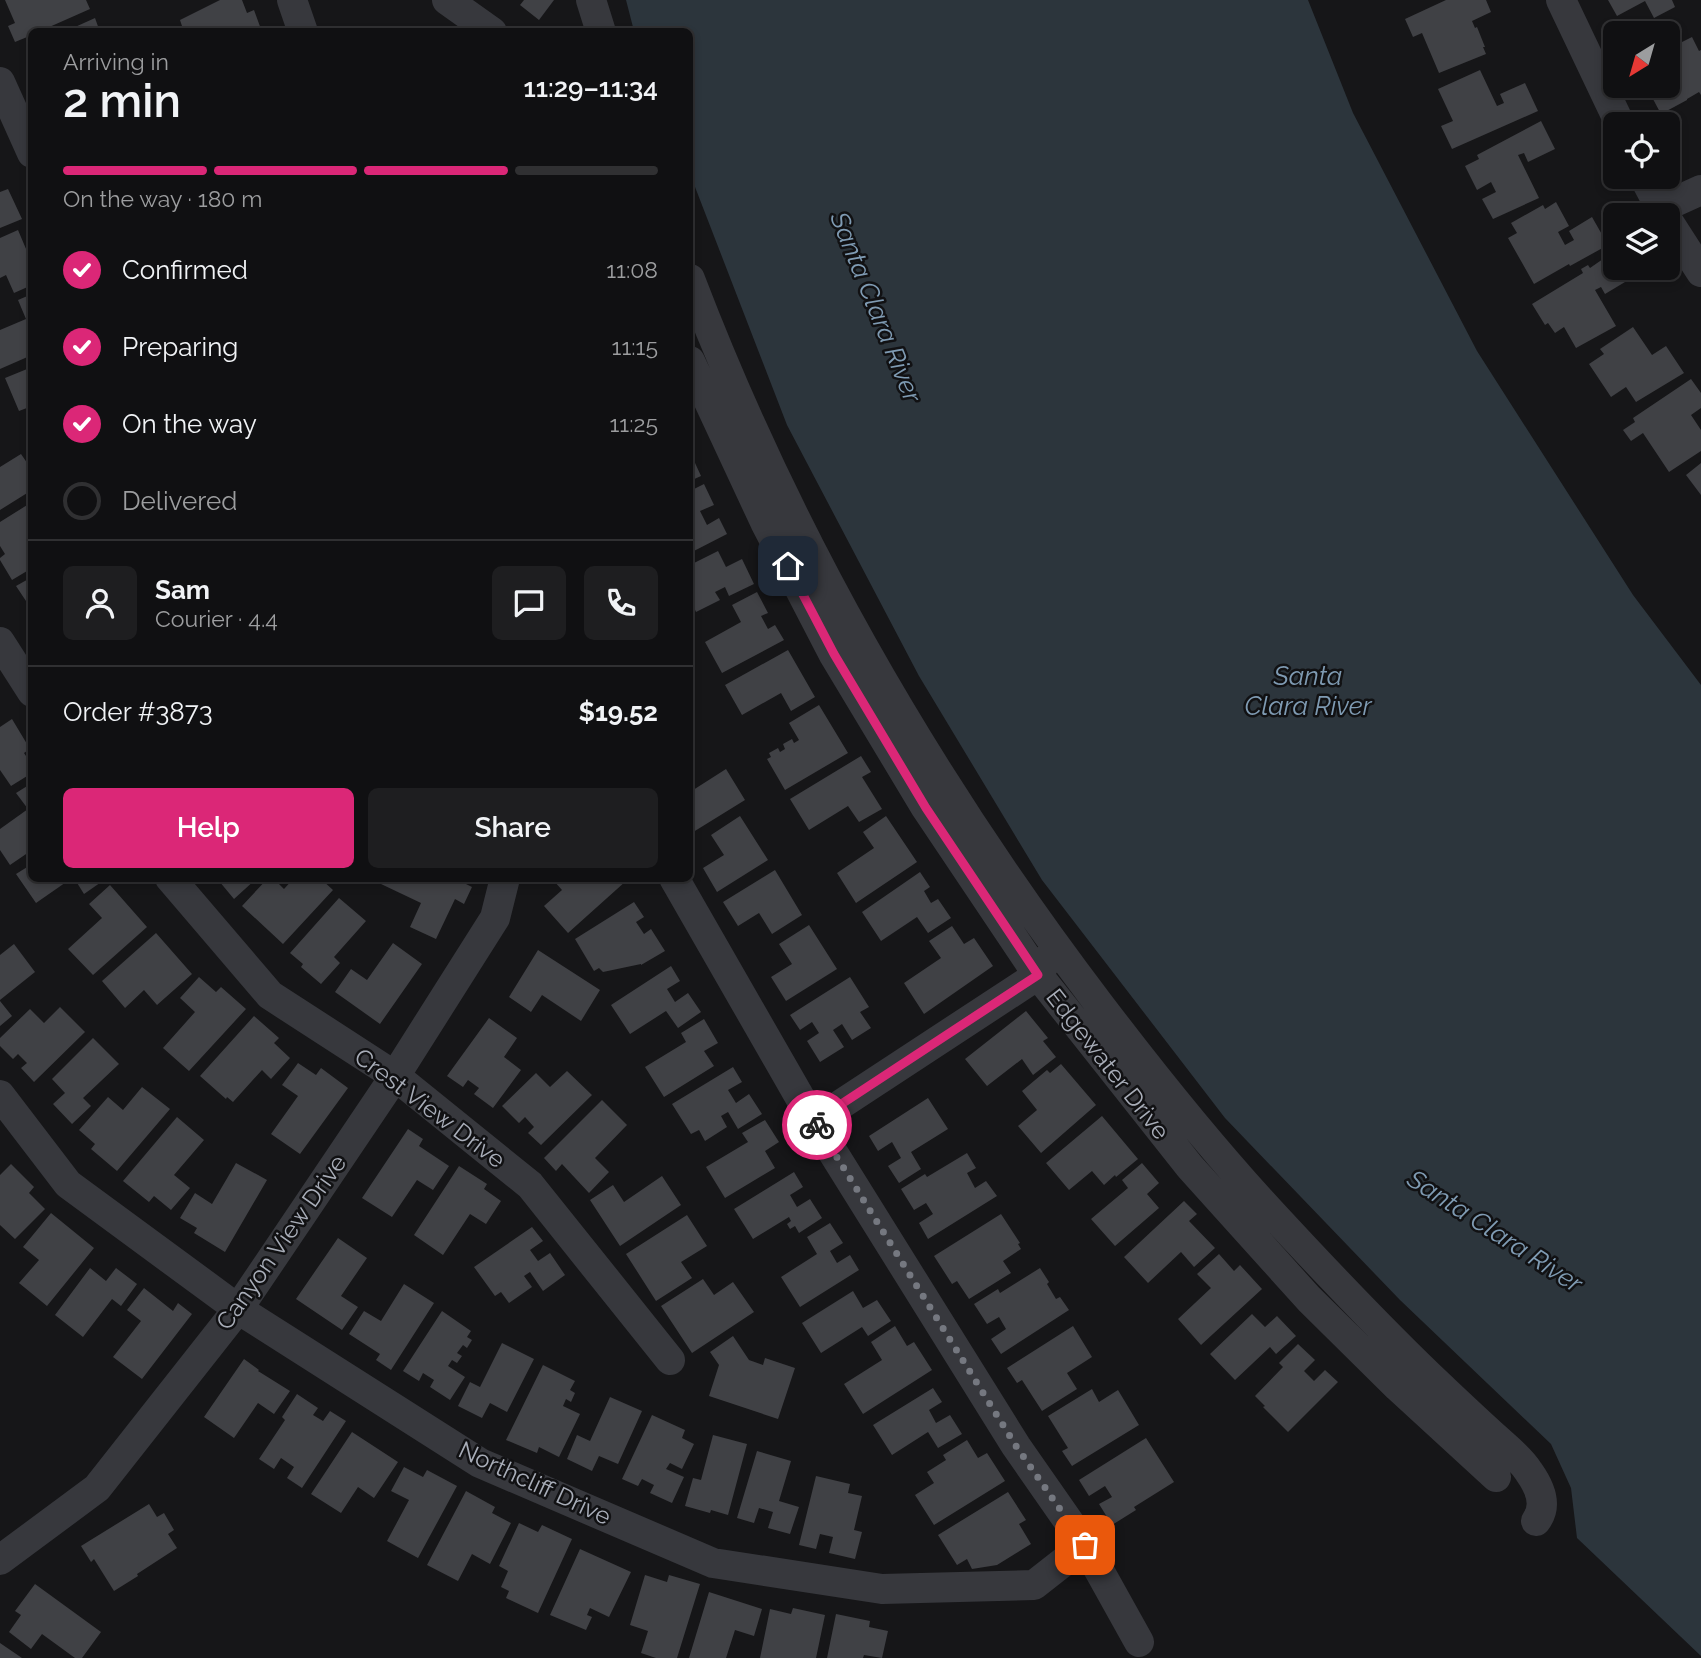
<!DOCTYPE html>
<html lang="en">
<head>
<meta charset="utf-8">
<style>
  body { margin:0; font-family:Raleway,sans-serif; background:#1e1e20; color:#f1f3f6; height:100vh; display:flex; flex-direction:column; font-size:26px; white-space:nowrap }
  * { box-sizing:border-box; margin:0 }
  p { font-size:23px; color:#9c9d9f }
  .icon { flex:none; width:38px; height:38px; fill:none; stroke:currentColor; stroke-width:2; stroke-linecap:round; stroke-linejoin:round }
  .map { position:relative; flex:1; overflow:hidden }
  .drawer { position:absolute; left:28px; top:28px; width:665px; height:854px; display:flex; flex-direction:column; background:#101012; border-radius:10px; box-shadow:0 4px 10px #0003,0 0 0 2px #303032 }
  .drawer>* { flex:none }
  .needle { width:46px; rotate:217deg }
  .tools { position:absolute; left:1603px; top:21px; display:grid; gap:14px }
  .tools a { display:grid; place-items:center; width:77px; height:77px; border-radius:10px; background:#101012; box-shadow:0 4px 10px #0003,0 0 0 2px #303032; font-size:35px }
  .pin { position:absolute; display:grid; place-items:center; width:60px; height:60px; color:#fff; margin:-30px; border-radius:14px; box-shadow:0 4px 10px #0006 }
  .courier { position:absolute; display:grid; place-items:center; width:70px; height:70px; margin:-35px; border:5px solid #db2777; border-radius:50%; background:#fff; color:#222; box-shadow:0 2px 9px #0007 }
  .head em { font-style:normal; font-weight:600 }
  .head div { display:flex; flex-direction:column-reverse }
  .head { display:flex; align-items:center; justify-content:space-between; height:119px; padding:0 35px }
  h1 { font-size:46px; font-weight:600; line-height:52px }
  .bar { display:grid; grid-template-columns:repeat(4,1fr); gap:10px 7px; align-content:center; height:84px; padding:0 35px }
  .bar i { height:9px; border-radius:5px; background:#303032 }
  .bar .selected { background:#db2777 }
  .bar p { grid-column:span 4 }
  .line { display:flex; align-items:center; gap:18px; padding:0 35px; border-top:2px solid #303032 }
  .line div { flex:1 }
  .round { display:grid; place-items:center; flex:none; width:74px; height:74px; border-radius:10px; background:#1e1e20 }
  ol { padding:0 35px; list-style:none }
  li { display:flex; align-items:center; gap:21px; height:77px }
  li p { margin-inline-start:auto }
  li .icon { padding:7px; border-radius:50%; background:#db2777; color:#fff; stroke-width:4 }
  li:last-child { color:#9c9d9f }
  li i { width:38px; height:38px; border:4px solid #303032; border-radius:50% }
  .cta { display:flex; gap:14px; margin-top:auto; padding:14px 35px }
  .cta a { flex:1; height:80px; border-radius:10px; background:#db2777; color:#fff; font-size:28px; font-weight:600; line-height:80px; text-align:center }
  .cta a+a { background:#1e1e20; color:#f1f3f6 }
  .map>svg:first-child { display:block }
  .water { fill:#2c353c }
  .building { fill:#404145 }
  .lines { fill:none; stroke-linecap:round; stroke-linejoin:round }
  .minor { stroke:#37383d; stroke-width:30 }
  .done { stroke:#757880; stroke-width:7; stroke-dasharray:0 12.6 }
  .route { stroke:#db2777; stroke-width:9 }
  .labels { text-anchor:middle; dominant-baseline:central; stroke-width:5; stroke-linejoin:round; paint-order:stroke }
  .street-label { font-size:24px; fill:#a8adb8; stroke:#111113 }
  .water-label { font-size:26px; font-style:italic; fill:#7f9bb3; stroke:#111113 }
</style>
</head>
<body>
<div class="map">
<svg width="1701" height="1658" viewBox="0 0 1701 1658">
  <rect width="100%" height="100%" fill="#161618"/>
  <path class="water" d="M626,0h682l45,113 124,238 156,244 68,90v971l-124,-118 -6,-50 -20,-44 -151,-144 -175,-182 -183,-238 -123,-204 -132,-251 -97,-251v-142l-56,-1z"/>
  <path class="building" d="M5,0h81l4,9 -52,23h-6v3l-17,7 -7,-16 7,-3z
    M220,0h22l5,13 7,-3 8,22h-78l-4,-12z
    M524,0h30l-15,20 -19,-15z
    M1446,0h40l5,12 -19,9 3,7 2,-1 8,20h-2l3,7 -47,19 -17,-40 -9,4 -8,-18z
    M1608,0h64l3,7 -21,11 -9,-17 -28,15z
    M95,18l5,14h-36z
    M1692,37l7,14 2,-1v45l-2,-3 -12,7v1l-26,14 -15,-28h22v-19l9,-5 -7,-14z
    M1480,70l17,36 7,-3 -4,-9 25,-11 13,28 -86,38 -11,-23 12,-5 -15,-32z
    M1541,121l14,28 -27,13 -4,-9 -6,2 21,43 -46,21 -11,-20 14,-7 -5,-10 -14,8 -12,-24 14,-7 -2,-4z
    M8,189l14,30 -22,9v-36z
    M1556,202l13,24 -11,6 7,13 9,-5 -5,-9 23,-14 16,28 -38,21 -1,-2 -35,20 -26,-46 9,-5 -6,-10 32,-18 2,4z
    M18,230l14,33v22l-18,8 -8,-18 -6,3v-40z
    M1613,252l2,4v12h8l7,11 -25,15 -4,-7 -6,3 21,36 -40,22 -12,-21 -9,6 -7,-10 -3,2 -13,-21 51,-31 -2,-4 7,-4 2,3z
    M32,294v61l-32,14v-39l26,-11 -8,-19z
    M1633,327l19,28 14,-9 18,27 -48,29 -10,-15 -15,10 -22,-33 15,-10 -4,-5z
    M32,367v39l-13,5 -14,-33z
    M1691,379l10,14v15l-10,7 10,15v21l-32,21 -26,-39 -12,8 -8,-11 12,-8 -2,-4z
    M690,452l11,24 -11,5z
    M21,454l11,16v20l-32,20v-43z
    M1701,463v32l-15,-20z
    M704,484l10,21 -14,6 7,14 12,-7 8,16 -37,19v-62z
    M32,502v66l-20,12 -12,-20v-2l5,-4 -5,-8v-24z
    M718,551l8,16 16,-8 12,25 -25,12 -4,-9 -10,5 5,8 -24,12 -4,-9 -2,1v-39z
    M32,577v33l-16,-24z
    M757,592l11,21 -7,3 7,13 7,-4 9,15 -62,33 -17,-31 36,-20 -9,-17z
    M788,650l27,47 -24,14 -10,-18 -39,22 -17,-30z
    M819,705l29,48 -63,37 -18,-31 4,-2 -2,-4 9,-5 2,4 5,-3 -2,-5 9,-5 2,4 5,-3 -10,-17z
    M12,719l18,30 -6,4 8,12v8l-21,13 -11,-16v-43z
    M861,756l10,16 -9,5 20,32 -23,13 -11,-16 -39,24 -19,-31z
    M726,769l19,31 -55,34v-42z
    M32,783v67l-22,15 -10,-15v-21l28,-20 -12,-16z
    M740,816l28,44 -51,32 -14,-24 21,-13 -13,-20z
    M886,816l31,46 -61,41 -19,-30 37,-25 -11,-16z
    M32,864v14h40l-36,25 -20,-29z
    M775,870l27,45 -30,19 -13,-21 -21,13 -15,-24z
    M920,872l10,15 -6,4 7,12 7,-4 13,19 -23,15 -11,-16 -36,24 -19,-29z
    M74,878h33l-23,16z
    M221,878h36l-23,21 -15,-18z
    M268,878h5l11,11 10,-11h26l13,12 -50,54 -41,-38z
    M383,878h71l18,9 -8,17 -9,-5 -19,40 -26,-12 11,-24 -40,-19z
    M555,878h69l2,3 -58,52 -24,-27 18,-16 -8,-9z
    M110,885l37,42 -54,48 -25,-26 34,-31 -13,-14z
    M339,898l27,23 -32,36 6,6 -19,21 -20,-17 2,-3 -13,-11z
    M634,902l10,15 -8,5 8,12 7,-5 14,22 -24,14v-1l-38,8 -4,-4 -5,3 -19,-32z
    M809,925l28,44 -51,32 -15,-24 21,-13 -13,-20z
    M952,926l12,18 10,-6 19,28 -69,48 -20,-31 37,-25 -12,-17z
    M156,933l36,41 -35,31 -13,-15 -19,18 -23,-27z
    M393,943l29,21 -42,60 -45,-32 16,-23 16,11z
    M14,944l21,28 -35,28v-45z
    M538,950l62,40 -19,31 -39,-26 -11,17 -22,-15z
    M671,966l9,15 -13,8 8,13 13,-9 13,19 -23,16 -12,-17 -36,23 -19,-29z
    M199,977l17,15 5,-5 25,22 -57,62 -26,-23 32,-36 -15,-14z
    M850,977l19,30 -9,5 11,16 -19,12 -10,-16 -9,6 11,17 -24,15 -13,-21 12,-8 -7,-11 -12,8 -10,-15z
    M0,1001l12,15 -12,10z
    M60,1007l25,25 -51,50 -13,-14 6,-5 -9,-9 -5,5 -13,-13v-8l30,-29 14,14z
    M1026,1011l22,27 -5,3 13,16 -23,18 -11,-16 -35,27 -22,-27z
    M254,1016l25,22 -5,5 16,15 -19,21 -9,-9 -29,32 -6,-5 -1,2 -26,-23z
    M489,1018l28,20 -13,19 17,13 -28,38 -19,-14 5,-6 -11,-8 -5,7 -16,-11z
    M704,1019l14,24 -14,8 10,15 -50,31 -19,-30 41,-25 -5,-9z
    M93,1038l26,26 -36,34 8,8 -19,18 -19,-20 12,-11 -13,-14z
    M298,1063l18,12 5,-7 27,20 -48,66 -29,-20 27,-38 -16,-11z
    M1061,1064l35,41 -55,48 -23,-27 19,-16 -15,-19 25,-21 3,3z
    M733,1067l9,15 -14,8 8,13 13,-9 13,20 -24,15 -10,-17 -7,4 6,11 -22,14 -6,-11 -8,4 -19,-30z
    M567,1071l25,24 -51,50 -13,-12 6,-6 -9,-10 -6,6 -17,-17 34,-33 14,14z
    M142,1087l28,22 -53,62 -26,-22 4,-5 -16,-14 29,-33 15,13z
    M928,1098l20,31 -37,23 10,17 -22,14 -11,-17 13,-8 -9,-16 -14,9 -9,-15z
    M602,1100l25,25 -32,33 14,14 -20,21 -27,-29 -6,7 -12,-13z
    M1102,1116l36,43 -22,18 -1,-2 -11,10 -12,-14 -23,19 -23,-27z
    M177,1117l27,23 -30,35 16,13 -19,22 -17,-14 -5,6 -26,-21z
    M765,1120l14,22 -14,9 10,17 -50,30 -19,-31 42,-25 -6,-9z
    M408,1129l15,10 -4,7 30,20 -16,24 -16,-10 -25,37 -30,-19z
    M967,1153l9,15 -9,5 8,15 11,-7 11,15 -69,43 -9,-16 14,-9 -7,-11 -12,7 -13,-21 24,-15 2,3z
    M236,1163l31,17 -42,72 -31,-19 3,-5 -17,-10 15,-25 17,11z
    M1142,1163l17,20 -12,11 12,14 -44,38 -24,-27 37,-31 -6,-8z
    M11,1164l23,23 -5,6 16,16 -30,30 -15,-14v-50z
    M459,1166l28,18 -3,5 17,12 -15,23 -16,-10 -27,41 -29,-20z
    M794,1172l9,15 -13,8 7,12 13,-8 12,19 -23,15 -4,-7 -5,3 -3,-5 4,-3 -2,-4 -36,22 -19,-30z
    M662,1176l19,29 -61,41 -30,-46 23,-15 11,17z
    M1184,1201l13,13 -8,7 26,27 -21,19 -13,-15 -33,31 -24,-26z
    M51,1213l43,35 -47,58 -28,-23 20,-23 -16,-13z
    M1001,1214l19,29 -2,1 3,5 -18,12 8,12 -42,26 -12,-18 -5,3 -18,-28z
    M687,1215l20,31 -26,16 11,16 -36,23 -30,-47z
    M830,1223l13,20 -13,8 7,12 13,-8 9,15 -59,37 -19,-30 36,-23 -10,-17z
    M532,1227l11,14 -13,9 8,11 12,-8 15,22 -22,16 -13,-19 -6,4 8,11 -23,16 -8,-11 -6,4 -21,-29z
    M338,1238l29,20 -26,38 17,11 -16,23 -46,-31z
    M1219,1254l15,17 6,-6 22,24 -61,56 -23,-26 33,-31 -14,-14z
    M90,1268l16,13 10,-13 21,16 -16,22 -9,-7 -29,38 -28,-22z
    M1040,1268l9,14 -2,2 9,15 4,-2 9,13 -68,44 -10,-15 15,-10 -7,-12 -12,7 -13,-20 24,-15 2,4z
    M703,1279l11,16 19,-13 21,30 -62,41 -31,-47z
    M404,1284l30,19 -43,67 -15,-10 4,-6 -31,-20 15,-23 17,10z
    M144,1288l29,23 5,-8 14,11 -50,65 -29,-22 28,-36 -14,-11z
    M853,1291l10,17 14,-8 14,21 -23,15 -6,-9 -41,26 -19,-30z
    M442,1311l29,20 -4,6 5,3 -5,8 -4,-3 -6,8 5,3 -5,7 -5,-3 -4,6 17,11 -15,23 -20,-13 4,-7 -11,-7 -4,8 -16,-10z
    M1252,1314l13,13 12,-11 19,20 -20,18 -6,-7 -35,33 -25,-26z
    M895,1326l12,20 7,-4 18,28 -69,44 -19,-30 38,-24 -11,-18z
    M1073,1326l19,31 -25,16 10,16 -35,22 -20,-31 -5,3 -10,-15z
    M733,1336l16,24 14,5 2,-7 30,10 -17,51 -69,-23 10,-31 -9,-13z
    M502,1343l32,16 -27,53 -17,-9 -8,15 -24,-12 12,-24 10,5z
    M1298,1344l17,16 -11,11 10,10 11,-11 13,12 -50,50 -25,-25 2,-1 -10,-10 28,-29 -4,-4z
    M244,1359l15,11 -1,1 32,20 -16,23 -16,-11 -24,35 -30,-21z
    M543,1365l32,16 -5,9 5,3 -4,9 -5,-3 -3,7 17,8 -21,43 -20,-10 -2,6 -31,-13z
    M933,1388l9,14 -13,8 7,13 14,-8 12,19 -24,14 -10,-16 -36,23 -19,-30z
    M1092,1389l7,13 19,-12 21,35 -67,41 -10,-15 6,-3 -20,-32z
    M297,1394l21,14 -5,7 10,6 7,-10 16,10 -44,67 -15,-10 7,-11 -13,-9 -7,11 -15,-10 26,-39 -3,-3z
    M610,1397l32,14 -24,53 -19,-8 -7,15 -25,-12 10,-24 13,6z
    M652,1415l33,15 -3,8 12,6 -12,25 -12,-6 -4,6 18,8 -12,26 -22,-10 4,-8 -12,-6 -4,7 -16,-7z
    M352,1432l46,30 -24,36 -16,-11 -17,26 -30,-19z
    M713,1435l34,9 -19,71 -17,-5 -1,3 -25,-7 8,-28 8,2z
    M1146,1438l28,44 -40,25 2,3 -24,15 -13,-21 13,-7 -7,-11 -16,10 -10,-16z
    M967,1440l11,18 9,-5 18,28 -71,44 -19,-30 19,-12 -7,-11 19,-12 -3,-5z
    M757,1451l34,10 -12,40 20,6 -9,27 -22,-6 5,-16 -14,-4 -5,15 -17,-5z
    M404,1467l19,10 4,-7 30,16 -39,72 -31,-17 22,-41 -18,-9z
    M816,1476l34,8 -2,9 14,3 -8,34 8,2 -7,27 -26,-6 4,-16 -13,-3 -4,15 -17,-4z
    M466,1491l29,16 -3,6 19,10 -21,41 -18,-10 -14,27 -31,-16z
    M1008,1492l18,28 -7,4 12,20 -34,21 -25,4 -5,-10 -10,6 -19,-30z
    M149,1504l8,13 7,-4 10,17 -6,4 9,14 -40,26 1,2 -24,15 -20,-32 -3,3 -10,-16z
    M519,1523l19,9 4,-7 30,14 -34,74 -32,-15 3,-7 -8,-4 7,-16 -9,-5z
    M580,1549l51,23 -22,45 -19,-9 -3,7 5,2 -6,13 -36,-15z
    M645,1575l22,7 2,-7 31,9 -23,74h-21l-15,-5 7,-22 -18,-6z
    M35,1584l66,48 -19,26h-7l-33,-24 -11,15 -22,-17 12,-17 -6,-4z
    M709,1592l53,17 -8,27 -19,-6 -9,28h-37z
    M793,1608l32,7 -9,43h-56l10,-49 21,5z
    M836,1614l34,7 -1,6 19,4 -6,27 -18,-3 -1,3h-36z
    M0,1643l22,15h-22z"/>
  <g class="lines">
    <path class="minor" d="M292,0l11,32
      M447,0l45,32
      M591,0l10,32
      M1561,0l59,124
      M0,82l32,71
      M1644,177l20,38
      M1659,209l42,-19
      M1668,221l33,51
      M690,279c99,259 241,504 409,725 57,75 116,149 181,218 52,56 105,112 161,165 18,17 37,35 56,52 11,10 24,20 32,33 10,14 19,33 7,49
      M690,361l75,161 69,133 92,153 112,167 152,192 119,132 89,88 98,90
      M0,642l32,50
      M170,878l100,117 125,81 135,109 140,175
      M674,878l140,244 202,324 69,99 54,97
      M0,1095l68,89 170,125 242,154 233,100 169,26 152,-4 51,-40
      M814,1122l224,-147 10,-17
      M0,1560l97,-72 141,-179 157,-233 100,-158 10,-40"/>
  </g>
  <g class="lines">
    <path class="done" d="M817,1125l199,321 69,99"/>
    <path class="route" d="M788,566l46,88 92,154 112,167 -224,147 3,3"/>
  </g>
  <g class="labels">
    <g class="street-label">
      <text transform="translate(1108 1064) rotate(52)">Edgewater Drive</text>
      <text transform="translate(430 1108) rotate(37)">Crest View Drive</text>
      <text transform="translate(281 1242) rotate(-55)">Canyon View Drive</text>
      <text transform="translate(535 1483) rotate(25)">Northcliff Drive</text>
    </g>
    <g class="water-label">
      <text transform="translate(876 307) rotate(68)">Santa Clara River</text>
      <text x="1308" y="676">Santa<tspan x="1308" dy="30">Clara River</tspan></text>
      <text transform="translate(1495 1231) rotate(33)">Santa Clara River</text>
    </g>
  </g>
</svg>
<div class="tools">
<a><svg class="needle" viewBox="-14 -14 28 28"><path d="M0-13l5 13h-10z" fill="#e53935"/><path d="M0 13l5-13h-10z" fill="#9c9d9f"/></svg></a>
<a><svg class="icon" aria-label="locate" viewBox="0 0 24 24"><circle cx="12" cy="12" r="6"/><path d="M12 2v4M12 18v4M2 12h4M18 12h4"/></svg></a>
<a><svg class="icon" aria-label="layers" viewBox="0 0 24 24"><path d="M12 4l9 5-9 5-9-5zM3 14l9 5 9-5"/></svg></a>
</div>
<div class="pin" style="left:1085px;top:1545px;background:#ea580c"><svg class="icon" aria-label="bag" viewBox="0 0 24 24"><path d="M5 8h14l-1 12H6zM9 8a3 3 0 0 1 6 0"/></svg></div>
<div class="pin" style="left:788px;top:566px;background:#1f2937"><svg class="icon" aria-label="home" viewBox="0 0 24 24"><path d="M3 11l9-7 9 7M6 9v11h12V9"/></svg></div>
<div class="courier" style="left:817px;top:1125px"><svg class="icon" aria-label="bike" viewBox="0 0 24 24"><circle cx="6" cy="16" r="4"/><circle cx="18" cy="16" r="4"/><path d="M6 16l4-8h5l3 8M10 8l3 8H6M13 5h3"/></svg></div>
<section class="drawer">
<div class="head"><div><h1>2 min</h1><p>Arriving in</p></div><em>11:29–11:34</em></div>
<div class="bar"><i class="selected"></i><i class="selected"></i><i class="selected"></i><i></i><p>On the way · 180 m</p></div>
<ol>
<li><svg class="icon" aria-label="check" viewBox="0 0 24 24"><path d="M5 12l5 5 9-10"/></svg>Confirmed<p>11:08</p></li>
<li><svg class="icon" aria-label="check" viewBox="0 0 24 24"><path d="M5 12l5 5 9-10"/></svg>Preparing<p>11:15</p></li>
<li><svg class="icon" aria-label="check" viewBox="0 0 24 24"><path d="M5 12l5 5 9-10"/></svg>On the way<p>11:25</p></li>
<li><i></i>Delivered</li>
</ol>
<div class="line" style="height:126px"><a class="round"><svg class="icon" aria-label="person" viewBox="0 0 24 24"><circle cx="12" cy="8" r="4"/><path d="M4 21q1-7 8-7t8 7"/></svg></a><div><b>Sam</b><p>Courier · 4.4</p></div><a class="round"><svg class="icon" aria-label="chat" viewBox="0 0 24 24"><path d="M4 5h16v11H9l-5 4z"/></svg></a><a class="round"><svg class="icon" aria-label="phone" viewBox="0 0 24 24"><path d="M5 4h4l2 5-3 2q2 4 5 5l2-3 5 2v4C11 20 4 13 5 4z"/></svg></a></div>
<div class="line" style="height:91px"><div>Order #3873</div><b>$19.52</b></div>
<div class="cta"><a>Help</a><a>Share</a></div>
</section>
</div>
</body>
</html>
